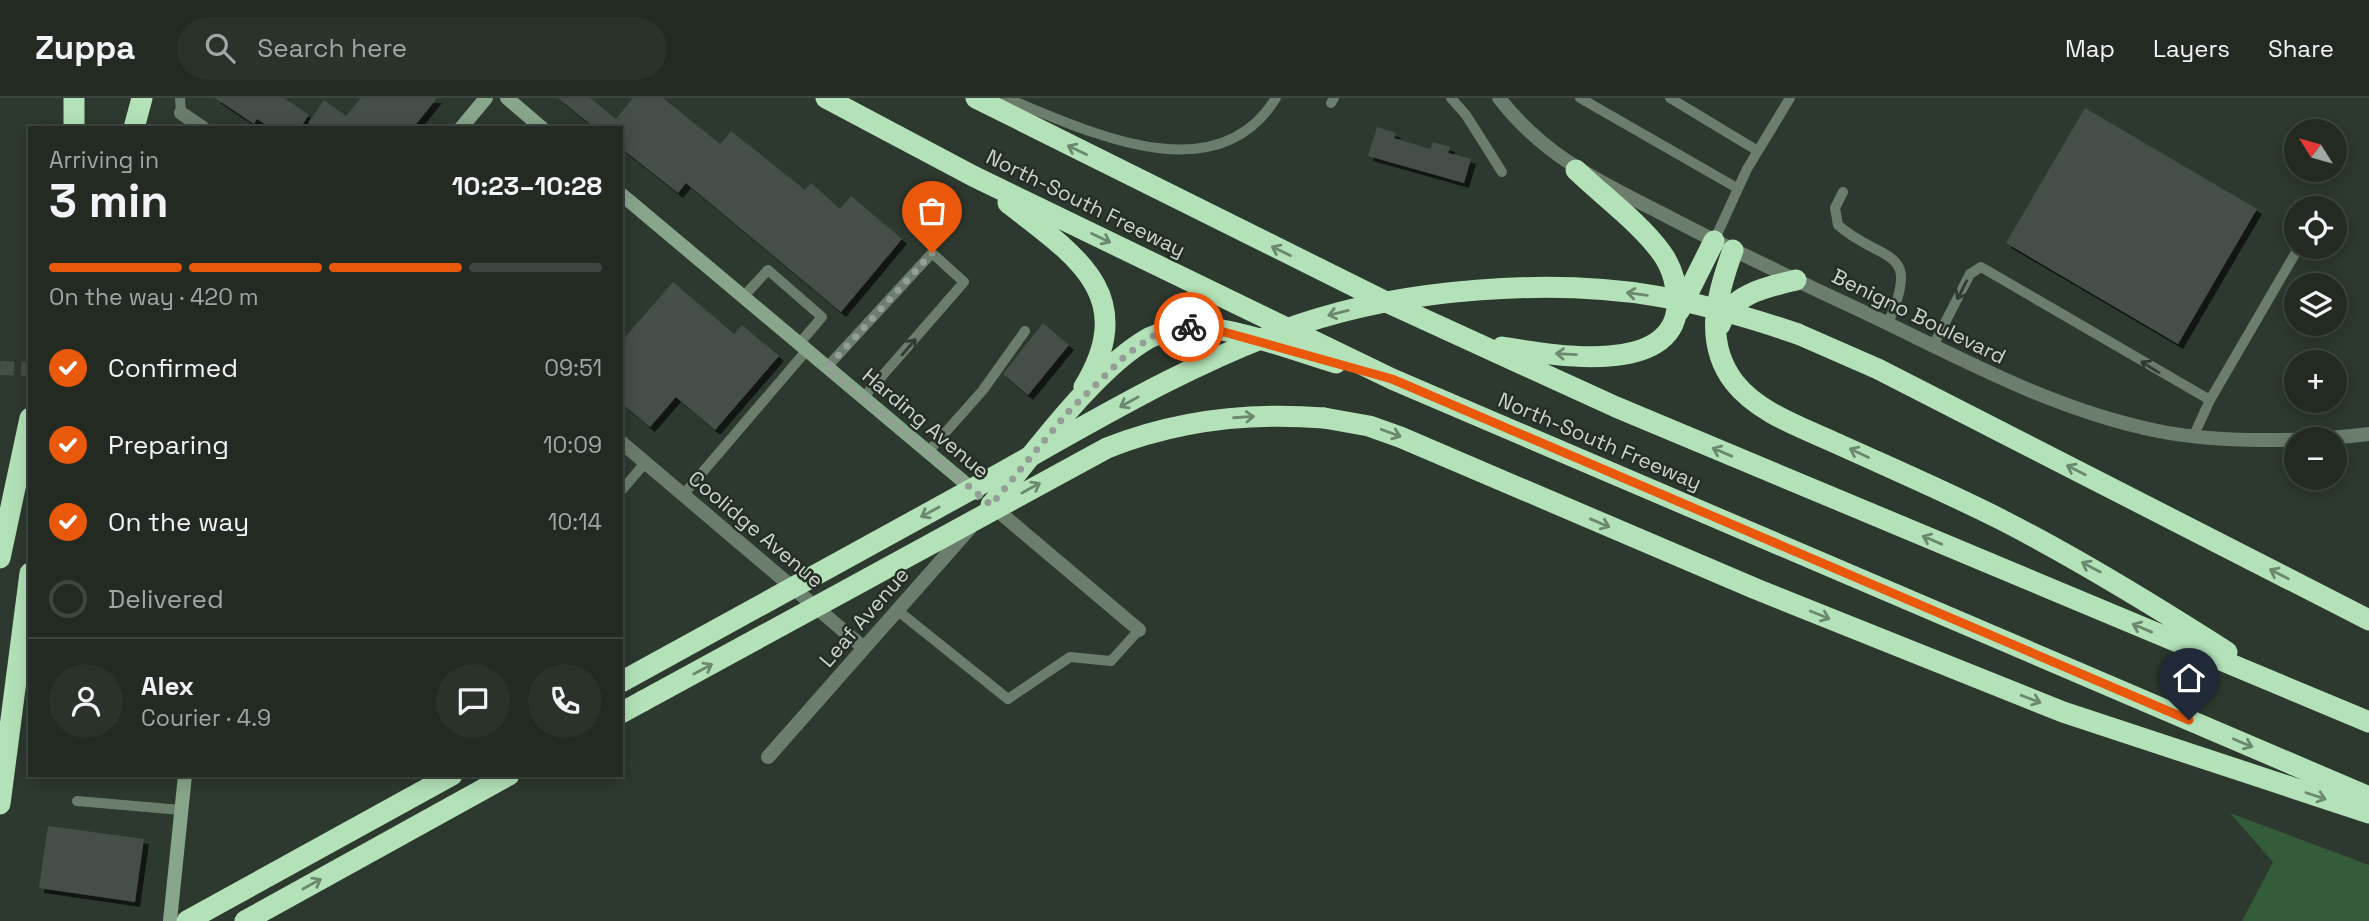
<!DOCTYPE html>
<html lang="en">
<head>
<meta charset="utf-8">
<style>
  body { margin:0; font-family:"Space Grotesk",sans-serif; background:#2a322a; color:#f1f3f6; height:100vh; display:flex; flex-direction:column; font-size:26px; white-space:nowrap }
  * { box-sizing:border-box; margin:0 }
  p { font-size:23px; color:#a2a7a5 }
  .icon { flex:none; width:38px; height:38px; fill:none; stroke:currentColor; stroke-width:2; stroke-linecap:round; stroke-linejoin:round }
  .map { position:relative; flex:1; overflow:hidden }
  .side { position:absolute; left:28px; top:28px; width:595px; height:651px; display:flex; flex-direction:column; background:#222a22; border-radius:0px; box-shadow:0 4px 18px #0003,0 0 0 2px #3f4640 }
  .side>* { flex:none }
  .needle { width:46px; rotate:307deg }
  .buttons { position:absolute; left:2284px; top:21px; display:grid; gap:14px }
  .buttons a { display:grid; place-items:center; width:63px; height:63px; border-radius:50%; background:#222a22; box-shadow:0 4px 18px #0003,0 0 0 2px #3f4640; font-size:35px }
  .pin { position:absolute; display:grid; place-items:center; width:60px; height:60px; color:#fff; margin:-72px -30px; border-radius:50% 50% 50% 0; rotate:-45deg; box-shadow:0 0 7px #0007 }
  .pin .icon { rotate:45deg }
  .courier { position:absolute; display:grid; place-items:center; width:70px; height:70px; margin:-35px; border:5px solid #ea580c; border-radius:50%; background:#fff; color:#222; box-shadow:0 2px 9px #0007 }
  .overview em { font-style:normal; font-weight:600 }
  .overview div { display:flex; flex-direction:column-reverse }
  .overview { display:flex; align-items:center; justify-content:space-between; height:119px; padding:0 21px }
  h1 { font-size:46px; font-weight:600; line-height:52px }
  .bar { display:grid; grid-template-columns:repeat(4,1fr); gap:10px 7px; align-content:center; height:84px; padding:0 21px }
  .bar i { height:9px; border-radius:5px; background:#3f4640 }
  .bar .on { background:#ea580c }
  .bar p { grid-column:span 4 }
  .line { display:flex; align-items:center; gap:18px; padding:0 21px; border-top:2px solid #3f4640 }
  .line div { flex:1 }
  .round { display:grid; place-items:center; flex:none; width:74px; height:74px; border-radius:37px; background:#2a322a }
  ol { padding:0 21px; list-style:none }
  li { display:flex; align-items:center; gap:21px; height:77px }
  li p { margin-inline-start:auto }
  li .icon { padding:7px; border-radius:50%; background:#ea580c; color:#fff; stroke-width:4 }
  li:last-child { color:#a2a7a5 }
  li i { width:38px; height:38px; border:4px solid #3f4640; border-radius:50% }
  header { display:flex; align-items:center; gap:42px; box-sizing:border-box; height:98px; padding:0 35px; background:#222a22; border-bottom:2px solid #3f4640 }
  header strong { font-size:33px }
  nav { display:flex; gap:38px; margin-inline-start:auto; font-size:24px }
  .search { width:490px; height:63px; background:#2a322a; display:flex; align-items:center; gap:18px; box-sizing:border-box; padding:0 24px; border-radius:38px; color:#a2a7a5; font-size:26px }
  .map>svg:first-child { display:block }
  .green { fill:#345c3a }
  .building { fill:#455046; filter:url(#shadow) }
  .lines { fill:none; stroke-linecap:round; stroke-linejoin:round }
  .street-tunnel { stroke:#454f46; stroke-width:14; stroke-dasharray:14 7; stroke-linecap:butt }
  .lane { stroke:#6b7d6c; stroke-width:10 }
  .street { stroke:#6b7d6c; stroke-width:14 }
  .secondary { stroke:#88a68b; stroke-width:14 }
  .highway { stroke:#b3e2b8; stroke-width:21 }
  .highway-bridge { stroke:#b3e2b8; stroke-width:21 }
  .oneway { stroke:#6c886e }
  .oneway2 { stroke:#2f3a30 }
  .done { stroke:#959d96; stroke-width:7; stroke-dasharray:0 12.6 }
  .route { stroke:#ea580c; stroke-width:9 }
  .labels { text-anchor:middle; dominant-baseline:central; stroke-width:5; stroke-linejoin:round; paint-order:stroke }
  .street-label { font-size:21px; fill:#cdd4ce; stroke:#242e25 }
</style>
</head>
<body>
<header>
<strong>Zuppa</strong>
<div class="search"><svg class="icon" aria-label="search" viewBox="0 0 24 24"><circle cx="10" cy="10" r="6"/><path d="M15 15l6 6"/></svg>Search here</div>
<nav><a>Map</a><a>Layers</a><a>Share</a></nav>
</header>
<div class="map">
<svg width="2369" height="823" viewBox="0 0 2369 823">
  <defs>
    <filter id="shadow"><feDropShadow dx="5" dy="5" stdDeviation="0" flood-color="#0009"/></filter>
  </defs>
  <rect width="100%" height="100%" fill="#2d382e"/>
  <path class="green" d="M2230,715l139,52v56h-127l31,-59z"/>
  <path class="building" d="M215,0h69l25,17 -9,13h-29l-14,-9 -3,5z
    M361,0h76l-24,30h-98l-7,-5 16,-23 22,16z
    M558,0h32l26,21 17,-21h30l57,46 11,-13 74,59 6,-7 29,26 11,-13 51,43 -61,73 -155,-129 -8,10 -57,-45v-20h-26z
    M2085,10l172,101 -79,135 -172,-101z
    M1377,29l19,6 -2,5 36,11 3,-7 17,5 -2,6 23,6 -7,24 -96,-27z
    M673,184l61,52 8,-9 37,31 -64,74 -39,-33 -26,30 -29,-24v-61z
    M1043,225l26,22 -41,50 -25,-21z
    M48,728l96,13 -9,63 -96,-14z"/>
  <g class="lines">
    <path class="street-tunnel" d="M0,270l30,1"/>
    <path class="lane" d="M180,0l1,15
      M1006,0c80,32 210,98 270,0
      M1451,0l15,17 36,57
      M1580,0l157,90
      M1670,0l88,53
      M1331,5l3,-5
      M1843,94l-8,16 3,17c44,39 85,20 50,98
      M1714,143l33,-72 43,-71
      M743,199l25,-27 54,47 -23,27
      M1933,248l37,-72 11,-7 229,133
      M827,269l105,-114 32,29 -101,116
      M2194,337l16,-35 89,-153
      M928,354l55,-62 42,-59
      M621,393l24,-28
      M683,397l124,-145
      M897,512l111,89 62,-42 41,4 28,-31
      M77,703l104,9"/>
    <path class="street" d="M1499,0c45,58 99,83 162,115 62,33 126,63 190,93 101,47 197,103 307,125 59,12 151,11 211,3
      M181,15l22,15
      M621,344l243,206
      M991,407l148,125
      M768,659l202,-229"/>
    <path class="secondary" d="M507,0l35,30
      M461,30l25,-30
      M621,96l356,299
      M170,823l15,-146"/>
    <path class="highway" d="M826,0l147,78 419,203 977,418
      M976,0l406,202 234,107 753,315
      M74,30v-30
      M134,30l8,-30
      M1008,105c67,52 132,92 76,184
      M1733,152c-16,44 -30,91 1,132 24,31 69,46 104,62 55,25 111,49 164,76 78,40 151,85 225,132
      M1679,213l35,-70
      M1720,227c11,-31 47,-38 76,-45
      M1798,236l80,35 491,251
      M1502,249c44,7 169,31 175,-39 1,-19 -4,-40 -16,-56 -21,-29 -58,-56 -85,-82
      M1324,320l45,8 31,11 356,152 307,123 306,101
      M991,407c41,-49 104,-137 158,-167 14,-7 32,-11 47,-11 40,1 100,24 140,36
      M0,460l30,-140
      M621,615l22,-12
      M0,706l30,-231
      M187,823l265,-146
      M245,823l264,-146"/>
    <path class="highway-bridge" d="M621,584c124,-68 247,-136 371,-204 100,-56 200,-117 309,-154 103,-35 248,-46 355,-28 48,8 95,22 142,38
      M643,603l464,-253c70,-28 142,-36 217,-30"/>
  </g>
  <defs><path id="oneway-shaft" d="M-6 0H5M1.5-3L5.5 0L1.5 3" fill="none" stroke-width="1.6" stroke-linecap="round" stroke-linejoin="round" transform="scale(1.75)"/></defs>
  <g class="oneway">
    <use href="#oneway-shaft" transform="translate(1077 52) rotate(-154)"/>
    <use href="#oneway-shaft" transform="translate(1101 140) rotate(26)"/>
    <use href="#oneway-shaft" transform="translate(1281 153) rotate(-154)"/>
    <use href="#oneway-shaft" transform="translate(1637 196) rotate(-173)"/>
    <use href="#oneway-shaft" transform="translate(1338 215) rotate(166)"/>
    <use href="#oneway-shaft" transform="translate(1566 256) rotate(-177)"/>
    <use href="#oneway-shaft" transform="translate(1129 304) rotate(151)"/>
    <use href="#oneway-shaft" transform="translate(1244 319) rotate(-4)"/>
    <use href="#oneway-shaft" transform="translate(1391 335) rotate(20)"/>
    <use href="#oneway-shaft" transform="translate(1722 354) rotate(-157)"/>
    <use href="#oneway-shaft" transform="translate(1859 355) rotate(-155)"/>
    <use href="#oneway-shaft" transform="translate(2076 372) rotate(-153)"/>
    <use href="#oneway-shaft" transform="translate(1031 390) rotate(-29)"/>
    <use href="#oneway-shaft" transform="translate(930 414) rotate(151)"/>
    <use href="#oneway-shaft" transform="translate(1600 425) rotate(23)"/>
    <use href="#oneway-shaft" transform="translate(1932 442) rotate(-157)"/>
    <use href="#oneway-shaft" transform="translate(2091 469) rotate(-152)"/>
    <use href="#oneway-shaft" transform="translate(2279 476) rotate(-153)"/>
    <use href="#oneway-shaft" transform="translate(1820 517) rotate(22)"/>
    <use href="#oneway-shaft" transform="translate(2142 530) rotate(-157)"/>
    <use href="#oneway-shaft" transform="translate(703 571) rotate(-28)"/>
    <use href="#oneway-shaft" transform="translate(2031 601) rotate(21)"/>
    <use href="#oneway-shaft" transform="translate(2243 645) rotate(23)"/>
    <use href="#oneway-shaft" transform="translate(2316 698) rotate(18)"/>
    <use href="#oneway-shaft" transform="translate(312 786) rotate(-29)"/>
  </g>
  <g class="oneway2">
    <use href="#oneway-shaft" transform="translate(1962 192) rotate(117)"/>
    <use href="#oneway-shaft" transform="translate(909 249) rotate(-49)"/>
    <use href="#oneway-shaft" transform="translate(2150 269) rotate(-148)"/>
  </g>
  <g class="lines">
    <path class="done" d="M932,155l-105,115 164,137 77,-93 58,-57 27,-19 36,-9"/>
    <path class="route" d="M1189,229l35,5 168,47 797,341"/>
  </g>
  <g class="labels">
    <g class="street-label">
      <text transform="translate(1086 105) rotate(26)">North-South Freeway</text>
      <text transform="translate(1919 218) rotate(26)">Benigno Boulevard</text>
      <text transform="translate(926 325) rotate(40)">Harding Avenue</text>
      <text transform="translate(1600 343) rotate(23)">North-South Freeway</text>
      <text transform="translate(756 431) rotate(40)">Coolidge Avenue</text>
      <text transform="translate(864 519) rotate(-49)">Leaf Avenue</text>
    </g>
  </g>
</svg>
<div class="buttons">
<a><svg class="needle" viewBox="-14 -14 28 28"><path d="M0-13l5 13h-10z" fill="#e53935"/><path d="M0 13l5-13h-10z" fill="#a2a7a5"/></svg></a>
<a><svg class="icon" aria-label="locate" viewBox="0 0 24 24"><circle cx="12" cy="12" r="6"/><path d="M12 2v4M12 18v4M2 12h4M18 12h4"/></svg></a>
<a><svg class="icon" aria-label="layers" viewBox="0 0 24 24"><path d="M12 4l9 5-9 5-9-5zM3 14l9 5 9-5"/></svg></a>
<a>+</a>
<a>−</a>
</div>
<div class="pin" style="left:932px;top:155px;background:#ea580c"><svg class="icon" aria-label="bag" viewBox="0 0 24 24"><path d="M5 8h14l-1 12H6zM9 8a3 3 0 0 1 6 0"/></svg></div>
<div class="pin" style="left:2189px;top:622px;background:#1f2937"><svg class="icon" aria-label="home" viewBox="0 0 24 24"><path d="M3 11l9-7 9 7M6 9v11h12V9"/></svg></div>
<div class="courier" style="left:1189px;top:229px"><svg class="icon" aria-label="bike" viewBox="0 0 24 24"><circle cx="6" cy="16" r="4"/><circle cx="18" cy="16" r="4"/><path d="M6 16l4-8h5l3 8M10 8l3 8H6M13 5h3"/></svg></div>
<section class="side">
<div class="overview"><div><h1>3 min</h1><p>Arriving in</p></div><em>10:23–10:28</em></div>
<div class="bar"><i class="on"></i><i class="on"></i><i class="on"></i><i></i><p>On the way · 420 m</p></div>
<ol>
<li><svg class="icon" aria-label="check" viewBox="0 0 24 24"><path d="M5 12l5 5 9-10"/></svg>Confirmed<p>09:51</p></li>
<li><svg class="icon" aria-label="check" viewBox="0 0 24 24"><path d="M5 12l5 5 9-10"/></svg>Preparing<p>10:09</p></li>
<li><svg class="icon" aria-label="check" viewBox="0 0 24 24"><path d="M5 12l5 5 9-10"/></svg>On the way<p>10:14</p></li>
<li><i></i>Delivered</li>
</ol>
<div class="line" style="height:126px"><a class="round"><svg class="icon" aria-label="person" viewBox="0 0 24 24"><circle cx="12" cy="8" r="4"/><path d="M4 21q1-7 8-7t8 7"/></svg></a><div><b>Alex</b><p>Courier · 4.9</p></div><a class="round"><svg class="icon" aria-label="chat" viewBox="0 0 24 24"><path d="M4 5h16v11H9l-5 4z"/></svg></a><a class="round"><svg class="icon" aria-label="phone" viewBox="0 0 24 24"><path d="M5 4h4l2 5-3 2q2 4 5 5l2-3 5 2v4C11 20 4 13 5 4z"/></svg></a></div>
</section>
</div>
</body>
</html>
